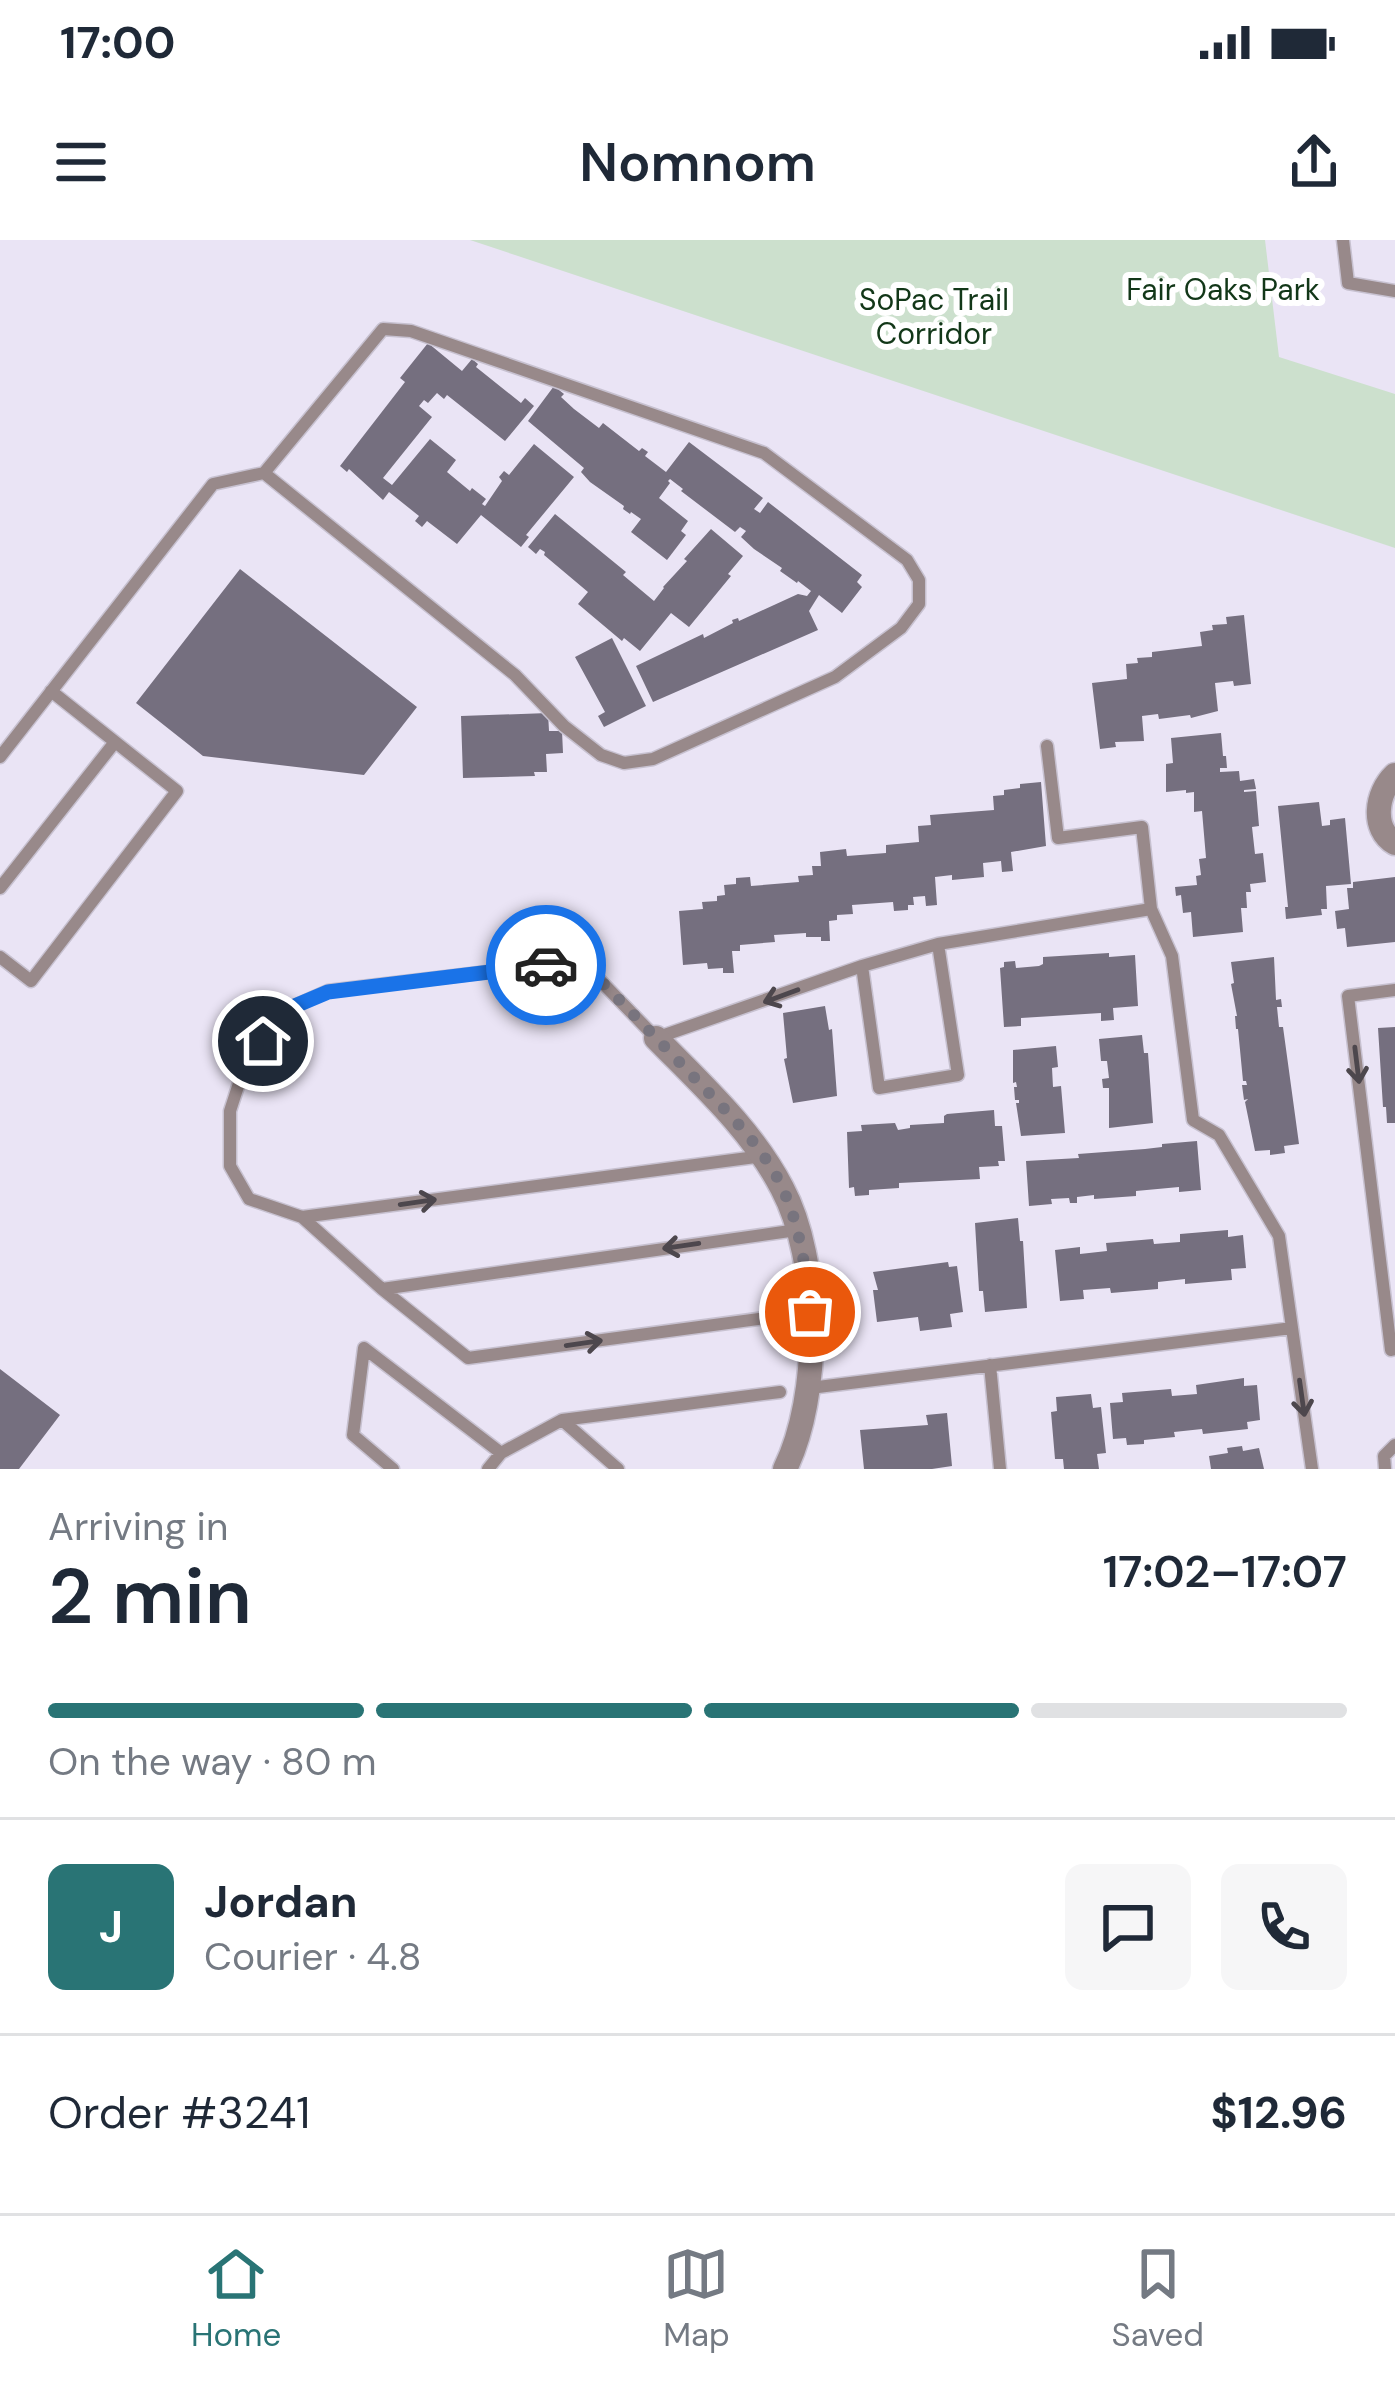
<!DOCTYPE html>
<html lang="en">
<head>
<meta charset="utf-8">
<style>
  body { margin:0; font-family:"DM Sans",sans-serif; background:#f6f6f7; color:#1f2937; height:100vh; display:flex; flex-direction:column; font-size:45px; white-space:nowrap }
  * { box-sizing:border-box; margin:0 }
  p { font-size:39px; color:#747a83 }
  .icon { flex:none; width:66px; height:66px; fill:none; stroke:currentColor; stroke-width:2; stroke-linecap:round; stroke-linejoin:round }
  .map { position:relative; height:1229px; overflow:hidden }
  .side { display:flex; flex-direction:column; background:#fff; flex:1 }
  .side>* { flex:none }
  .pin { position:absolute; display:grid; place-items:center; width:102px; height:102px; color:#fff; margin:-51px; border:6px solid #fff; border-radius:50%; box-shadow:0 3px 12px #0007 }
  .courier { position:absolute; display:grid; place-items:center; width:120px; height:120px; margin:-60px; border:9px solid #1a73e8; border-radius:50%; background:#fff; color:#222; box-shadow:0 3px 15px #0007 }
  .headline em { font-style:normal; font-weight:600 }
  .headline div { display:flex; flex-direction:column-reverse }
  .headline { display:flex; align-items:center; justify-content:space-between; height:204px; padding:0 48px }
  h1 { font-size:78px; font-weight:600; line-height:90px }
  .bar { display:grid; grid-template-columns:repeat(4,1fr); gap:18px 12px; align-content:center; height:144px; padding:0 48px }
  .bar i { height:15px; border-radius:9px; background:#e0e1e3 }
  .bar .current { background:#297475 }
  .bar p { grid-column:span 4 }
  .line { display:flex; align-items:center; gap:30px; padding:0 48px; border-top:3px solid #e0e1e3 }
  .line div { flex:1 }
  .round { display:grid; place-items:center; flex:none; width:126px; height:126px; border-radius:18px; background:#f6f6f7 }
  .status { display:flex; justify-content:space-between; align-items:center; height:84px; padding:0 60px; background:#fff; direction:ltr }
  .status svg { height:33px; fill:currentColor }
  header { display:flex; justify-content:space-between; align-items:center; height:156px; padding:0 48px; background:#fff; font-size:54px; font-weight:600 }
  .tabs { display:flex; justify-content:space-around; align-items:center; height:168px; border-top:3px solid #e0e1e3; background:#fff; font-size:33px; color:#747a83 }
  .tabs a { display:grid; justify-items:center; gap:6px }
  .tabs .current { color:#297475 }
  .map>svg:first-child { display:block }
  .green { fill:#cce0cd }
  .building { fill:#756f7f }
  .lines { fill:none; stroke-linecap:round; stroke-linejoin:round }
  .lane-casing { stroke:#c7c1d0; stroke-width:15 }
  .street-casing { stroke:#c7c1d0; stroke-width:27 }
  .lane { stroke:#98898a; stroke-width:12 }
  .street { stroke:#98898a; stroke-width:24 }
  .oneway { stroke:#4d474d }
  .done { stroke:#78747e; stroke-width:12; stroke-dasharray:0 21.6 }
  .route { stroke:#1a73e8; stroke-width:15 }
  .labels { text-anchor:middle; dominant-baseline:central; stroke-width:12; stroke-linejoin:round; paint-order:stroke }
  .park-label { font-size:30px; fill:#123718; stroke:#fff }
</style>
</head>
<body>
<div class="status"><b>17:00</b><svg viewBox="0 0 49 12"><path d="M0 12V9h3v3zM5 12V6h3v6zM10 12V3h3v9zM15 12V0h3v12zM26 1h20v11H26zM47 4h2v5h-2z"/></svg></div>
<header><svg class="icon" aria-label="menu" viewBox="0 0 24 24"><path d="M4 6h16M4 12h16M4 18h16"/></svg>Nomnom<svg class="icon" aria-label="share" viewBox="0 0 24 24"><path d="M12 15V3M7 8l5-5 5 5M5 13v7h14v-7"/></svg></header>
<div class="map">
<svg width="1395" height="1229" viewBox="0 0 1395 1229">
  <rect width="100%" height="100%" fill="#eae4f5"/>
  <path class="green" d="M470,0h795l14,117 116,37v154z"/>
  <path class="building" d="M428,103l34,28 10,-12 6,5 -2,3 45,36 4,-5 9,8 -29,35 -58,-46 -3,4 -7,-6 -9,10 -4,-3 -5,6 13,11 -49,61 9,7 38,-46 26,21 -9,12 23,19 2,-3 14,11 -4,5 3,2 17,-25 -3,-4 5,-6 5,4 25,-31 40,33 -48,58 3,2 -8,10 -40,-32 -24,29 -30,-23 -5,6 -7,-6 4,-5 -30,-24 -6,8 -34,-31 -2,3 -7,-6 65,-84 -5,-4z
    M554,146l10,8 -3,3 13,12 25,19 4,-5 36,28 3,-3 6,4 -3,4 21,16 23,-30 74,56 -9,11 6,4 8,-11 94,73 -5,7 5,5 -20,26 -23,-18 -10,16 9,19 -165,72 -17,-36 67,-32 1,4 29,-15 -1,-3 6,-2 1,3 59,-27 9,2 4,-5 -13,-10 -1,2 -17,-12 2,-3 -28,-19 -13,-12 5,-6 -6,-4 -5,5 -54,-41 2,-2 -13,-10 -2,2 2,2 -11,15 29,23 -7,10 5,4 -19,25 -36,-28 10,-13 -10,-7 -1,2 -7,-5 1,-3 -34,-24 -9,-10 3,-4 -56,-47z
    M555,274l71,58 -3,3 31,26 10,-13 -1,-1 24,-26 -3,-2 27,-30 32,27 -15,18 3,2 -42,51 -18,-14 -31,38 -16,-13 -2,3 -44,-37 10,-12 -44,-37 1,-3 -5,-3 -4,5 -8,-7z
    M240,329l177,138 -53,68 -161,-19 -67,-53z
    M1244,375l7,69 -17,2 -1,-5 -18,2 3,28 -27,7 -1,-3 -31,4 -1,-5 -16,2 2,25 -29,1 1,5 -16,2 -8,-66 35,-4 -1,-15 12,-1 -1,-5 15,-1v-5l50,-6 -2,-14 13,-2 -1,-5 15,-1 -1,-7z
    M612,398l34,68 -42,21 -6,-11 7,-4 -30,-55z
    M548,473l1,18h13l1,22 -17,1 1,18h-13l1,4 -72,2 -2,-62z
    M1221,493l2,23h3l1,12h-7v4l19,-1 1,10 14,-2 2,10 -12,1v2l12,-1 3,35 -7,1 3,27 8,-1 3,29 -16,2 1,8h-5l1,16h-6l2,24 -50,5 -2,-25 -8,1 -2,-18 -5,1 -1,-9 22,-2 -1,-9 5,-1 -2,-16 7,-1 -4,-47 -8,1v-20l-8,1v-3l-20,2v-28l7,-1 -2,-25z
    M1041,542l5,64 -35,6 2,19 -11,1 -1,-11 -18,2 1,14 -32,3v-5l-17,2 2,28 -11,1 -1,-10 -12,1 1,8h-6v5l-14,1 -1,-9 -41,3 1,9 -16,1v5l-8,1 1,20h-9v-4h-15v-4l-32,2 1,7 -35,3v6h-8l2,22h-11v-5l-15,1 -1,-6 -24,2 -4,-54 24,-2 -1,-7 15,-1v-5l8,-1 -1,-10 12,-1v-6l14,-1 1,9 48,-4 -1,-6 15,-1 -1,-9h9l-1,-14 26,-3 1,7 39,-3v-8l33,-3 -1,-16 13,-1 -1,-10 64,-5 -1,-14 11,-1v-5l16,-2v-4z
    M1319,562l3,24 8,-1v-5l15,-2 6,66 -25,2 1,23h-6l1,6 -36,4 -1,-12h3l-10,-101z
    M1395,637v65l-48,5 -2,-19 -8,1 -2,-18 14,-2 -2,-21h6v-6z
    M1109,713v4l26,-2 3,51 -25,2 1,12 -13,1v-8l-80,5v8l-17,1 -4,-59 4,-1v-5l11,-1 1,7 23,-2 4,-2v-7z
    M1274,717l2,43 5,-1 1,8h-5l2,20h4l16,117 -15,2 1,7 -15,2v-5l-15,1 -10,-49 3,-3 -4,1 -2,-15h5l-1,-4h-3l-5,-52h-2l-1,-13h2l-6,-32 3,-1 -3,-21z
    M825,766l4,24 3,-1 5,67 -44,7 -9,-44 3,-1 -4,-45z
    M1395,787v96h-8l-1,-16h-3l-5,-79z
    M1142,795l2,18h4l5,70 -44,5v-40h-6l-1,-9 7,-1 -2,-17h-6l-2,-22z
    M1056,806l2,21 -6,1 1,19 8,-1 4,47 -44,3 -5,-33h3v-3h-4l-1,-13h3l-1,-5 -3,1v-33z
    M994,870l1,16h7l3,35h-7l1,5 -20,1 1,12 -81,4v5l-30,2v5l-14,1 -1,-9 -5,1 -2,-56 15,-1 -1,-6 34,-2 3,7 12,-2v-3l34,-2v-7l3,-2z
    M1197,901l4,49 -22,2v-5l-43,4v5l-42,3v-4l-17,2v6h-7l-1,-5 -18,1 1,5 -23,2 -3,-45 53,-3 -1,-4 67,-5 17,-2v-3z
    M1018,978l2,23h3l4,67 -42,4 -2,-21h-4l-4,-68z
    M1228,990v7l15,-2 3,33 -15,1 1,11 -47,4v-5l-27,3v7l-47,4 -1,-5 -27,2 1,9 -24,2 -5,-51 25,-3v7l27,-3 -1,-8 47,-4 1,5 26,-2v-8z
    M948,1022l1,5 8,-1 6,46 -13,2 2,13 -32,4 -2,-14 -41,5 -4,-32h5l-5,-18z
    M0,1129l60,46 -41,54h-19z
    M1244,1138v8l13,-1 3,35 -13,2 1,7 -45,5 -1,-5 -28,3 1,5 -31,3v4l-17,1 -1,-7 -13,1 -3,-36 13,-1 -1,-9 49,-4 1,7 25,-2 -1,-9z
    M1091,1154l2,14 8,-1 5,46 -9,1 2,15h-35l-1,-10h-8l-4,-47 6,-1 -1,-14z
    M947,1173l5,53 -20,3h-68l-4,-39 68,-5 -2,-10z
    M1242,1206l1,5 16,-3 5,21h-53l-2,-13 19,-3 -1,-5z"/>
  <g class="lines">
    <g class="lane-casing">
      <path id="lane" d="M1343,0l5,43 47,8
        M1047,506l11,92 84,-11 9,82
        M0,517l213,-273 51,-11 119,-144 28,2 353,122 143,107 12,20v24l-18,24 -66,49 -182,82 -29,4 -23,-8 -37,-29 -49,-51 -251,-202
        M0,648l115,-146
        M0,717l31,24 146,-190 -126,-100
        M862,726l17,122 79,-13 -20,-131
        M1395,750l-47,6 43,354 4,-1
        M302,977l461,-61
        M382,1049l415,-59
        M810,1072l-342,46 -86,-69 -80,-72 -53,-18 -19,-33v-55l13,-40 40,-60 45,-20 234,-28 29,8 65,67 206,-72 76,-22 213,-35 21,47 21,164 26,15 60,101 33,233
        M990,1125l10,104
        M810,1148l482,-60
        M393,1229l-40,-34 11,-87 137,105 61,-33
        M488,1229l13,-16
        M618,1229l-56,-49 218,-28
        M1385,1229l-1,-13 11,-11"/>
    </g>
    <g class="street-casing">
      <path id="street" d="M1395,535c-19,18 -24,54 0,68
        M656,798c45,46 96,92 126,150 39,73 39,208 3,281"/>
    </g>
    <use href="#lane" class="lane"/>
    <use href="#street" class="street"/>
  </g>
  <defs><path id="oneway-shaft" d="M-6 0H5M1.5-3L5.5 0L1.5 3" fill="none" stroke-width="1.6" stroke-linecap="round" stroke-linejoin="round" transform="scale(3)"/></defs>
  <g class="oneway">
    <use href="#oneway-shaft" transform="translate(781 756) rotate(160)"/>
    <use href="#oneway-shaft" transform="translate(1357 825) rotate(83)"/>
    <use href="#oneway-shaft" transform="translate(418 962) rotate(-8)"/>
    <use href="#oneway-shaft" transform="translate(681 1006) rotate(172)"/>
    <use href="#oneway-shaft" transform="translate(584 1103) rotate(-8)"/>
    <use href="#oneway-shaft" transform="translate(1302 1158) rotate(82)"/>
  </g>
  <g class="lines">
    <path class="done" d="M546,725l16,-2 29,8c39,40 78,80 116,120 29,30 62,64 78,103 16,37 21,78 25,118"/>
    <path class="route" d="M263,801l20,-30 45,-19 218,-27"/>
  </g>
  <g class="labels">
    <g class="park-label">
      <text x="1223" y="49">Fair Oaks Park</text>
      <text x="934" y="59">SoPac Trail<tspan x="934" dy="34">Corridor</tspan></text>
    </g>
  </g>
</svg>
<div class="pin" style="left:810px;top:1072px;background:#ea580c"><svg class="icon" aria-label="bag" viewBox="0 0 24 24"><path d="M5 8h14l-1 12H6zM9 8a3 3 0 0 1 6 0"/></svg></div>
<div class="pin" style="left:263px;top:801px;background:#1f2937"><svg class="icon" aria-label="home" viewBox="0 0 24 24"><path d="M3 11l9-7 9 7M6 9v11h12V9"/></svg></div>
<div class="courier" style="left:546px;top:725px"><svg class="icon" aria-label="car" viewBox="0 0 24 24"><path d="M5 17H2v-5l4-1 3-4h7l3 4 3 1v5h-3M9 17h6M6 11h13"/><circle cx="7" cy="17" r="2"/><circle cx="17" cy="17" r="2"/></svg></div>
</div>
<section class="side">
<div class="headline"><div><h1>2 min</h1><p>Arriving in</p></div><em>17:02–17:07</em></div>
<div class="bar"><i class="current"></i><i class="current"></i><i class="current"></i><i></i><p>On the way · 80 m</p></div>
<div class="line" style="height:216px"><b class="round" style="background:#297475;color:#fff">J</b><div><b>Jordan</b><p>Courier · 4.8</p></div><a class="round"><svg class="icon" aria-label="chat" viewBox="0 0 24 24"><path d="M4 5h16v11H9l-5 4z"/></svg></a><a class="round"><svg class="icon" aria-label="phone" viewBox="0 0 24 24"><path d="M5 4h4l2 5-3 2q2 4 5 5l2-3 5 2v4C11 20 4 13 5 4z"/></svg></a></div>
<div class="line" style="height:156px"><div>Order #3241</div><b>$12.96</b></div>
</section>
<nav class="tabs">
<a class="current"><svg class="icon" aria-label="home" viewBox="0 0 24 24"><path d="M3 11l9-7 9 7M6 9v11h12V9"/></svg>Home</a>
<a><svg class="icon" aria-label="map" viewBox="0 0 24 24"><path d="M3 6l6-2 6 2 6-2v14l-6 2-6-2-6 2zM9 4v14M15 6v14"/></svg>Map</a>
<a><svg class="icon" aria-label="saved" viewBox="0 0 24 24"><path d="M7 4h10v16l-5-4-5 4z"/></svg>Saved</a>
</nav>
</body>
</html>
